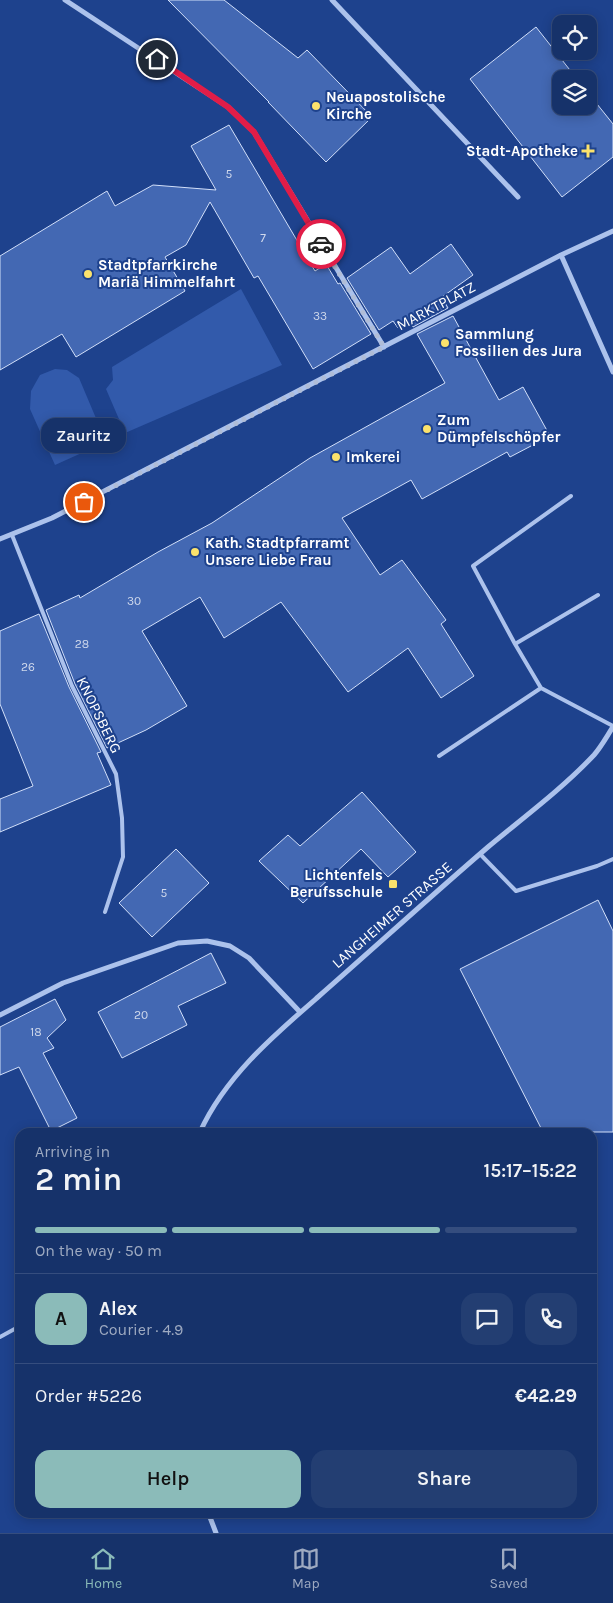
<!DOCTYPE html>
<html lang="en">
<head>
<meta charset="utf-8">
<style>
  body { margin:0; font-family:Karla,sans-serif; background:#233e72; color:#f1f3f6; height:100vh; display:flex; flex-direction:column; font-size:19px; white-space:nowrap }
  * { box-sizing:border-box; margin:0 }
  p { font-size:16px; color:#9eaac1 }
  .icon { flex:none; width:28px; height:28px; fill:none; stroke:currentColor; stroke-width:2; stroke-linecap:round; stroke-linejoin:round }
  .map { position:relative; flex:1; overflow:hidden }
  .side { position:absolute; left:15px; top:1128px; width:582px; height:390px; display:flex; flex-direction:column; background:#16326a; border-radius:15px; box-shadow:0 2px 12px #0003,0 0 0 1px #354d7e }
  .side>* { flex:none }
  .tools { position:absolute; left:552px; top:15px; display:grid; gap:10px }
  .tools a { display:grid; place-items:center; width:45px; height:45px; border-radius:10px; background:#16326a; box-shadow:0 2px 12px #0003,0 0 0 1px #354d7e; font-size:25px }
  .pin { position:absolute; display:grid; place-items:center; width:42px; height:42px; color:#fff; margin:-21px; border:2px solid #fff; border-radius:50%; box-shadow:0 1px 5px #0007 }
  .courier { position:absolute; display:grid; place-items:center; width:50px; height:50px; margin:-25px; border:4px solid #e11d48; border-radius:50%; background:#fff; color:#222; box-shadow:0 1px 6px #0007 }
  .bubble { position:absolute; height:35px; border-radius:15px; background:#16326a; box-shadow:0 2px 12px #0003,0 0 0 1px #354d7e; font-size:16px; font-weight:600; line-height:35px; text-align:center }
  .summary em { font-style:normal; font-weight:600 }
  .summary div { display:flex; flex-direction:column-reverse }
  .summary { display:flex; align-items:center; justify-content:space-between; height:85px; padding:0 20px }
  h1 { font-size:32px; font-weight:600; line-height:38px }
  .bar { display:grid; grid-template-columns:repeat(4,1fr); gap:8px 5px; align-content:center; height:60px; padding:0 20px }
  .bar i { height:6px; border-radius:4px; background:#354d7e }
  .bar .active { background:#8bbbb9 }
  .bar p { grid-column:span 4 }
  .line { display:flex; align-items:center; gap:12px; padding:0 20px; border-top:1px solid #354d7e }
  .line div { flex:1 }
  .round { display:grid; place-items:center; flex:none; width:52px; height:52px; border-radius:15px; background:#233e72 }
  .action { display:flex; gap:10px; margin-top:auto; padding:10px 20px }
  .action a { flex:1; height:58px; border-radius:15px; background:#8bbbb9; color:#111; font-size:20px; font-weight:600; line-height:58px; text-align:center }
  .action a+a { background:#233e72; color:#f1f3f6 }
  .tabs { display:flex; justify-content:space-around; align-items:center; height:70px; border-top:1px solid #354d7e; background:#16326a; font-size:14px; color:#9eaac1 }
  .tabs a { display:grid; justify-items:center; gap:2px }
  .tabs .active { color:#8bbbb9 }
  .map>svg:first-child { display:block }
  .green { fill:#325aab }
  .building { fill:#4368b3; stroke:#d2dff9 }
  .lines { fill:none; stroke-linecap:round; stroke-linejoin:round }
  .lane { stroke:#acc2ec; stroke-width:4 }
  .street { stroke:#acc2ec; stroke-width:5 }
  .done { stroke:#b0bdd7; stroke-width:5; stroke-dasharray:0 9 }
  .route { stroke:#e11d48; stroke-width:6 }
  .poi-dot { fill:#fbe26c; stroke:#1e428d; stroke-width:2 }
  .labels { text-anchor:middle; dominant-baseline:central; stroke-width:4; stroke-linejoin:round; paint-order:stroke }
  .number-label { font-size:12px; fill:#d0d9ec }
  .poi-label { font-size:15px; font-weight:bold; fill:#fff; stroke:#1e428d; text-anchor:start }
  .street-label { font-size:15px; fill:#fff; stroke:#1e428d }
</style>
</head>
<body>
<div class="map">
<svg width="613" height="1533" viewBox="0 0 613 1533">
  <rect width="100%" height="100%" fill="#1e428d"/>
  <path class="green" d="M241,289l41,76 -157,68 -19,-44 7,-9 -1,-13z
    M55,369l12,1 12,8 27,64 -51,23 -25,-56 1,-18 9,-16z"/>
  <path class="building" d="M168,0h56l74,58 9,-8 65,67 -46,45 -58,-60h1z
    M536,27l41,52h-16v27h28v-12l24,30v33l-51,40 -92,-118z
    M229,125l86,146 11,-7 12,20 2,-1 31,51 -58,35 -55,-93 -4,2 -44,-76 -24,43 -21,12 20,34 -109,66 -14,-23 -62,36v-114l107,-65 8,15 38,-21 63,5 -25,-44z
    M451,244l22,31 -31,22 6,11 -35,19 -4,-7 -11,8 -5,-7 -14,9 -32,-52 44,-31 19,27z
    M453,316l46,84 24,-13 27,49 -40,21 -3,-5 -85,47 -11,-19 -69,38 38,57 22,-15 44,60 -5,4 33,52 -33,22 -33,-50 -60,44 -67,-90 -57,36 -24,-41 -58,34 45,75 -41,24 -39,18 -32,-64 -29,-74 33,-15 1,3 78,-46 54,-29 98,-65 135,-75 -28,-49z
    M39,614l30,73 32,65 -4,1 14,32 -111,47v-33l33,-13 -33,-82v-73z
    M362,792l54,60 -28,25 -27,-28 -58,54 -44,-42 29,-26 12,11z
    M176,849l33,34 -57,54 -33,-34z
    M598,900l15,31v201h-70l-83,-163z
    M211,953l15,30 -48,23 9,19 -65,33 -24,-46z
    M55,999l11,21 -19,18 7,10 -11,5 34,65 -26,13 -32,-64 -19,8v-48z"/>
  <g class="lines">
    <path class="lane" d="M12,535l60,151 44,88 6,44 1,39 -18,55
      M598,595l-83,49 26,44 72,38
      M515,644l-42,-78 98,-70
      M439,756l102,-68
      M480,854l36,37 81,-25 16,-7
      M0,1337l20,-11"/>
    <path class="street" d="M65,0l163,107 26,25 130,215
      M332,0l186,197
      M561,255l52,117
      M0,539l52,-21 509,-263 52,-24
      M0,1015l63,-32 115,-40 29,-2 23,5 19,12 51,54
      M200,1132c25,-55 73,-96 118,-135 57,-50 113,-101 170,-150 36,-30 74,-58 106,-92 7,-8 13,-19 19,-28
      M208,1512l8,21"/>
  </g>
  <g class="lines">
    <path class="done" d="M84,502l300,-155 -63,-103"/>
    <path class="route" d="M157,59l71,48 26,25 67,112"/>
  </g>
  <g class="poi-dot">
    <circle cx="316" cy="106" r="5"/>
    <path d="M585.5 143.5h5v5h5v5h-5v5h-5v-5h-5v-5h5z"/>
    <circle cx="88" cy="274" r="5"/>
    <circle cx="445" cy="343" r="5"/>
    <circle cx="427" cy="429" r="5"/>
    <circle cx="336" cy="457" r="5"/>
    <circle cx="195" cy="552" r="5"/>
    <rect x="388" y="879" width="10" height="10" rx="2.5"/>
  </g>
  <g class="labels">
    <g class="number-label">
      <text x="229" y="174">5</text>
      <text x="263" y="238">7</text>
      <text x="320" y="316">33</text>
      <text x="134" y="601">30</text>
      <text x="82" y="644">28</text>
      <text x="28" y="667">26</text>
      <text x="164" y="893">5</text>
      <text x="141" y="1015">20</text>
      <text x="36" y="1032">18</text>
    </g>
    <g class="poi-label">
      <text x="326" y="97">Neuapostolische<tspan x="326" dy="17">Kirche</tspan></text>
      <text x="578" y="151" text-anchor="end">Stadt-Apotheke</text>
      <text x="98" y="265">Stadtpfarrkirche<tspan x="98" dy="17">Mariä Himmelfahrt</tspan></text>
      <text x="455" y="334">Sammlung<tspan x="455" dy="17">Fossilien des Jura</tspan></text>
      <text x="437" y="420">Zum<tspan x="437" dy="17">Dümpfelschöpfer</tspan></text>
      <text x="346" y="457">Imkerei</text>
      <text x="205" y="543">Kath. Stadtpfarramt<tspan x="205" dy="17">Unsere Liebe Frau</tspan></text>
      <text x="383" y="875" text-anchor="end">Lichtenfels<tspan x="383" dy="17">Berufsschule</tspan></text>
    </g>
    <g class="street-label">
      <text transform="translate(436 306) rotate(-28)">MARKTPLATZ</text>
      <text transform="translate(99 715) rotate(64)">KNOPSBERG</text>
      <text transform="translate(392 915) rotate(-41)">LANGHEIMER STRASSE</text>
    </g>
  </g>
</svg>
<div class="tools">
<a><svg class="icon" aria-label="locate" viewBox="0 0 24 24"><circle cx="12" cy="12" r="6"/><path d="M12 2v4M12 18v4M2 12h4M18 12h4"/></svg></a>
<a><svg class="icon" aria-label="layers" viewBox="0 0 24 24"><path d="M12 4l9 5-9 5-9-5zM3 14l9 5 9-5"/></svg></a>
</div>
<div class="pin" style="left:84px;top:502px;background:#ea580c"><svg class="icon" aria-label="bag" viewBox="0 0 24 24"><path d="M5 8h14l-1 12H6zM9 8a3 3 0 0 1 6 0"/></svg></div>
<div class="pin" style="left:157px;top:59px;background:#1f2937"><svg class="icon" aria-label="home" viewBox="0 0 24 24"><path d="M3 11l9-7 9 7M6 9v11h12V9"/></svg></div>
<div class="courier" style="left:321px;top:244px"><svg class="icon" aria-label="car" viewBox="0 0 24 24"><path d="M5 17H2v-5l4-1 3-4h7l3 4 3 1v5h-3M9 17h6M6 11h13"/><circle cx="7" cy="17" r="2"/><circle cx="17" cy="17" r="2"/></svg></div>
<div class="bubble" style="left:41px;top:418px;width:85px">Zauritz</div>
<section class="side">
<div class="summary"><div><h1>2 min</h1><p>Arriving in</p></div><em>15:17–15:22</em></div>
<div class="bar"><i class="active"></i><i class="active"></i><i class="active"></i><i></i><p>On the way · 50 m</p></div>
<div class="line" style="height:90px"><b class="round" style="background:#8bbbb9;color:#111">A</b><div><b>Alex</b><p>Courier · 4.9</p></div><a class="round"><svg class="icon" aria-label="chat" viewBox="0 0 24 24"><path d="M4 5h16v11H9l-5 4z"/></svg></a><a class="round"><svg class="icon" aria-label="phone" viewBox="0 0 24 24"><path d="M5 4h4l2 5-3 2q2 4 5 5l2-3 5 2v4C11 20 4 13 5 4z"/></svg></a></div>
<div class="line" style="height:65px"><div>Order #5226</div><b>€42.29</b></div>
<div class="action"><a>Help</a><a>Share</a></div>
</section>
</div>
<nav class="tabs">
<a class="active"><svg class="icon" aria-label="home" viewBox="0 0 24 24"><path d="M3 11l9-7 9 7M6 9v11h12V9"/></svg>Home</a>
<a><svg class="icon" aria-label="map" viewBox="0 0 24 24"><path d="M3 6l6-2 6 2 6-2v14l-6 2-6-2-6 2zM9 4v14M15 6v14"/></svg>Map</a>
<a><svg class="icon" aria-label="saved" viewBox="0 0 24 24"><path d="M7 4h10v16l-5-4-5 4z"/></svg>Saved</a>
</nav>
</body>
</html>
